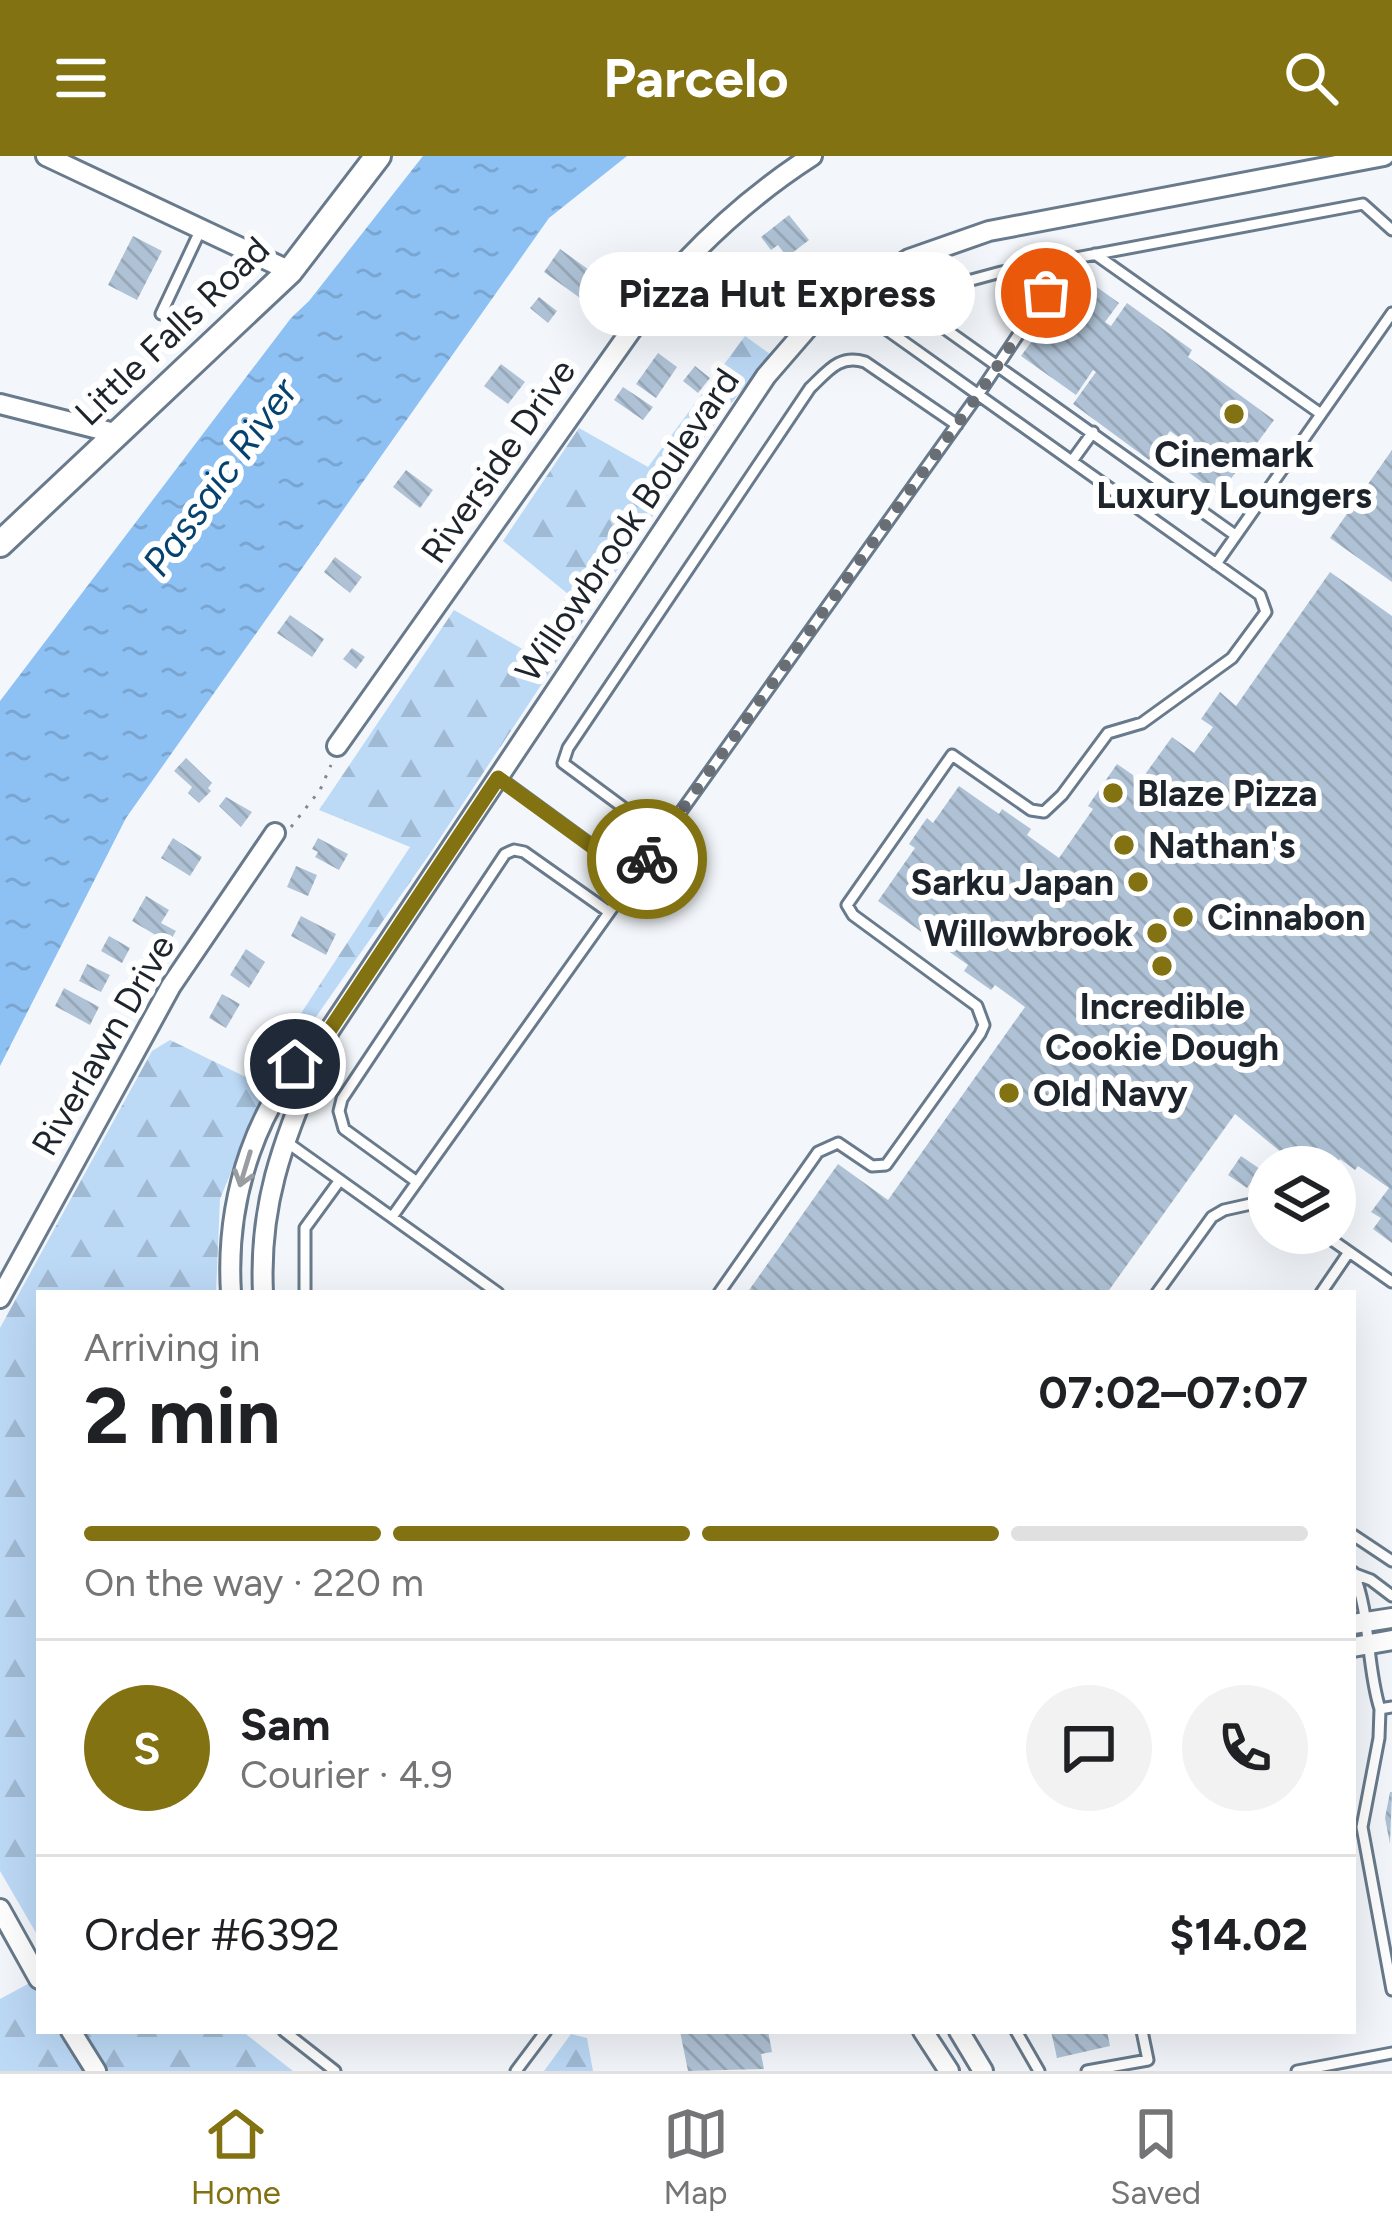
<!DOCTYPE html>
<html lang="en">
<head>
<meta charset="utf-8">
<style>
  body { margin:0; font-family:Figtree,sans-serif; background:#f2f2f2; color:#202124; height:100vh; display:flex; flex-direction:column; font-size:45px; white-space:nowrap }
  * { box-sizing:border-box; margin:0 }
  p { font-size:39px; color:#757577 }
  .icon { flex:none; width:66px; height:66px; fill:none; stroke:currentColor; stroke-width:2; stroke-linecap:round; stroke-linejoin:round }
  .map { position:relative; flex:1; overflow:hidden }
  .panel { position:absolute; left:36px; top:1134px; width:1320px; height:744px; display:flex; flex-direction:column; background:#fff; border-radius:0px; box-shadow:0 12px 48px #0002 }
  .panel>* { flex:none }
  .fabs { position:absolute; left:1248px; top:990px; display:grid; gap:24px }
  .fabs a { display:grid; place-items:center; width:108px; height:108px; border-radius:50%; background:#fff; box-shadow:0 12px 48px #0002; font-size:60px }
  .pin { position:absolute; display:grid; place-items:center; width:102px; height:102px; color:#fff; margin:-51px; border:6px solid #fff; border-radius:50%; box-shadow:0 3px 12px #0007 }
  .courier { position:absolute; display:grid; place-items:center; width:120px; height:120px; margin:-60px; border:9px solid #827212; border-radius:50%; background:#fff; color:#222; box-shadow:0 3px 15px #0007 }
  .bubble { position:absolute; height:84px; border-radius:42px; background:#fff; box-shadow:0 12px 48px #0002; font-size:39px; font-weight:700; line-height:84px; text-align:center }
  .summary em { font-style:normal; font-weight:700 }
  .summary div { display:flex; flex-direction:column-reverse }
  .summary { display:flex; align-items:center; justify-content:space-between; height:204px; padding:0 48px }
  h1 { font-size:78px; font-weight:700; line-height:90px }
  .bar { display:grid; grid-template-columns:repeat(4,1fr); gap:18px 12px; align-content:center; height:144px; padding:0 48px }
  .bar i { height:15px; border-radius:9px; background:#e0e0e0 }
  .bar .active { background:#827212 }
  .bar p { grid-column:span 4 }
  .line { display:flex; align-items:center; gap:30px; padding:0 48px; border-top:3px solid #e0e0e0 }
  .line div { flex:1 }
  .round { display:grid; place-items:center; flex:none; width:126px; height:126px; border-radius:63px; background:#f2f2f2 }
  header { display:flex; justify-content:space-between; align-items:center; height:156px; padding:0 48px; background:#827212; color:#fff; font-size:54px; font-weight:700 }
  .tab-bar { display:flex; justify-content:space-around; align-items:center; height:168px; border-top:3px solid #e0e0e0; background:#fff; font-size:33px; color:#757577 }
  .tab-bar a { display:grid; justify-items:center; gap:6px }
  .tab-bar .active { color:#827212 }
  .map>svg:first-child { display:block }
  .forest { fill:url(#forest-firs) }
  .water { fill:url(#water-ripples) }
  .building { fill:url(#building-back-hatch) }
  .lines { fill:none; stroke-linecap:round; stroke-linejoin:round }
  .lane-casing { stroke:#687a8b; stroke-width:15 }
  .street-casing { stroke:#687a8b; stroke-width:24 }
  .secondary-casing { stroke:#687a8b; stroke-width:30 }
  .path { stroke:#82888e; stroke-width:3; stroke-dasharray:3 9; stroke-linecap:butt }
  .lane { stroke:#fff; stroke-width:9 }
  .street { stroke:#fff; stroke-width:18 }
  .secondary { stroke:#fff; stroke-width:24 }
  .oneway { stroke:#999ca0 }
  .done { stroke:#686e74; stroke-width:12; stroke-dasharray:0 21.6 }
  .route { stroke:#827212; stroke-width:15 }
  .poi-dot { fill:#827212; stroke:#fff; stroke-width:4.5 }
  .labels { text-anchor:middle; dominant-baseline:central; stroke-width:12; stroke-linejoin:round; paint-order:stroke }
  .street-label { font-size:36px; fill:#1d242c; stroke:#fff }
  .poi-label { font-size:36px; font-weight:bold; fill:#1d242c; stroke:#fff; text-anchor:start }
  .water-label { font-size:39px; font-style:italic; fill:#06426f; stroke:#fff }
</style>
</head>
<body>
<header><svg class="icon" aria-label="menu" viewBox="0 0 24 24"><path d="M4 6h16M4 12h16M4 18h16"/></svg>Parcelo<svg class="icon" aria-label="search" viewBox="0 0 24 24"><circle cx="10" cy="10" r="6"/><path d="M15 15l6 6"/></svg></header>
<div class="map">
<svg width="1392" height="1915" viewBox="0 0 1392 1915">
  <defs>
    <pattern id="forest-firs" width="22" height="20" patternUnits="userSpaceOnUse" patternTransform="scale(3)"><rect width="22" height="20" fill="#bcd9f6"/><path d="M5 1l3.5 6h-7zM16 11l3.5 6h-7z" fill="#a1bad3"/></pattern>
    <pattern id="water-ripples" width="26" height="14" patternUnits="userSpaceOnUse" patternTransform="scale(3)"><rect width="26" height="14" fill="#8dc0f3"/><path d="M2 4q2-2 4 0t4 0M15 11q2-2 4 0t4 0" fill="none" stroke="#79a5d0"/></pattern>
    <pattern id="building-back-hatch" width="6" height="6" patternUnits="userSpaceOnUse" patternTransform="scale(3)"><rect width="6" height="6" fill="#afc2d5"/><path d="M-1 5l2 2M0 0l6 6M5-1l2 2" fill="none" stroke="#96a7b7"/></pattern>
  </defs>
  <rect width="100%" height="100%" fill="#f3f7fb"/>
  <path class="forest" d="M745,180l25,18 -66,84 -273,414 -166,238 -45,109 -4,94h-177v645l-39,-67v-543l152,-277 18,-11 86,42 154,-235 -91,-37 135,-200 77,44 37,-60 -65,-53 76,-113 69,39z
    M39,1822v53h203l51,40h-293v-72z
    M571,1878l16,4 6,33h-49z"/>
  <path class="water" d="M423,0h204l-78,62 -423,600 -126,248v-365l291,-383 18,-17z"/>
  <path class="building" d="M789,59l20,25 -22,17 -9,-12 -7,5 -10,-13z
    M133,80l29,15 -25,49 -29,-15z
    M560,93l43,31 -16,23 -43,-31z
    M1080,119l39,28 -14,19 6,4 16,-23 65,47 -4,7 86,63 -55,75 -48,-36 13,-18 -14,-10 -21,29 -76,-56 23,-32 -3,-2 -17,25 -55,-39z
    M539,141l18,14 -9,12 -18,-15z
    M658,197l19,14 -21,31 -20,-14z
    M501,208l24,18 -17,22 -24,-18z
    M695,210l15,12 -12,15 -15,-12z
    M623,231l30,20 -10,13 -29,-20z
    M1392,294v132l-62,-44z
    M406,314l27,20 -13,18 -27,-21z
    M335,401l27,20 -12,16 -26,-21z
    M1330,416l62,44v627l-19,-14 8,-11 -10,-6 18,-24 -31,-22 -3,4 -15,-11 -6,8h-35l-64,-53 -128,179h-360l91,-129 50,36 137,-193 -30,-22 -4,5 -27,-19 4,-6 -90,-64 37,-53 -6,-4 18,-26 6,5 26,-37 40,28 3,-5 29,20 -4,6 32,23 34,-49 -5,-3 29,-42 16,11 1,7 13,-2 -1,-7 26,-36 22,16 19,-26 -12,-8 19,-27 16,14z
    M290,459l34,24 -12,18 -35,-24z
    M352,492l13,9 -9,12 -13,-10z
    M186,602l26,25 -4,5 3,3 -12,12 -11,-10 4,-6 -18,-16z
    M226,641l26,15 -11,15 -22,-21z
    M173,682l29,19 -12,19 -29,-18z
    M318,682l30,16 -9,16 -24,-13 3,-5 -6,-3z
    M296,710l21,9 -9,21 -21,-9z
    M146,740l23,14 -8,13 15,8 -7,12 -37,-22z
    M301,760l35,18 -10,21 -35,-19z
    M109,780l21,12 -8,15 -21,-12z
    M246,793l19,13 -16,26 -19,-13z
    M87,808l23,11 -9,17 -22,-11z
    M64,832l35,19 -9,18 -35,-19z
    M222,838l18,10 -14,24 -17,-10z
    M1241,1000l19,13 -13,19 -19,-13z
    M1390,1636h2l-2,52 -5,-26z
    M680,1875h88l4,21 -11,2 3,15 -76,2z
    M1051,1875h56l3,15 -53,12z"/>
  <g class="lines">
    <g class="lane-casing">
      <path id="lane" d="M1095,98l226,160
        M161,158l40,-85
        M1072,305l21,-29
        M1235,379l-308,-219 -5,-15 42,-19 37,-10 362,-68 29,26
        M1216,408l176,-251
        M498,621l137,100
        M663,681l-100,-74 5,-15 242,-360c18,-17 29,-34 55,-26l92,63
        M288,987l210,150
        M417,1026l-73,-53 -5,-18 3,-12 163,-245 9,-4 10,2 85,60
        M392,1061l586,-822 92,-138
        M1322,1077l70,49
        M305,1137v-65l35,-48
        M719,1137l99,-141 20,-9 34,23 14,-1 94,-131 4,-9 -7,-19 -124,-91 -6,-10 105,-150 79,55 13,2 18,-17 46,-62 34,-10 90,-65 34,-46 -6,-17 -377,-268 -23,-37
        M1157,1137l55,-76 12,-7 45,-10
        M1321,1137l28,-41
        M1353,1379l39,26
        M1353,1416c18,42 13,93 27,137l12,-2
        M1355,1418l16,6 21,16
        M1380,1553l-1,29 -17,89 30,163
        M284,1875l51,40
        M1016,1875l23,40
        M516,1915l30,-40
        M1087,1915l61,-11 -6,-29
        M1297,1915l95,-18"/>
    </g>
    <g class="street-casing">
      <path id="street" d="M46,0l244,115
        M0,248l118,30
        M337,590l322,-455c45,-53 94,-97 153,-135
        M231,1137c-6,-95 25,-193 94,-258
        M263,1137c-5,-105 29,-168 66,-262l437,-655 45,-52 98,-65 80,-28 395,-75
        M0,1142l171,-312 104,-153
        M1353,1468l39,-6
        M1353,1491l39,-7
        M0,1753l39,70
        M71,1875l25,40
        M923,1875l26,40
        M959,1875l24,40"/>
    </g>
    <g class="secondary-casing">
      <path id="secondary" d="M0,388l290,-273 88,-115"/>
    </g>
    <path class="path" d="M291,671l29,-37 11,-25"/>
    <use href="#lane" class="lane"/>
    <use href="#street" class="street"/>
    <use href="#secondary" class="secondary"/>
  </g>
  <defs><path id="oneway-shaft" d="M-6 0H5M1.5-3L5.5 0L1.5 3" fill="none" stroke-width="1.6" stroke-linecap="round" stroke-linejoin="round" transform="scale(3)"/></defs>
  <use class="oneway" href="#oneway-shaft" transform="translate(245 1013) rotate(107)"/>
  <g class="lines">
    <path class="done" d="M647,703l331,-464 68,-102"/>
    <path class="route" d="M295,908l34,-33 169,-253 136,99 13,-18"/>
  </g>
  <g class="poi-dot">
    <circle cx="1234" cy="258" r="12"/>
    <circle cx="1113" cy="637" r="12"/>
    <circle cx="1124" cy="689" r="12"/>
    <circle cx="1138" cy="726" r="12"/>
    <circle cx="1183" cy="761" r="12"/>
    <circle cx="1157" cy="777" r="12"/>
    <circle cx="1162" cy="810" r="12"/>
    <circle cx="1009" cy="937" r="12"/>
  </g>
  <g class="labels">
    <g class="street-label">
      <text transform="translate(172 175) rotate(-44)">Little Falls Road</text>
      <text transform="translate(498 305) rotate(-55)">Riverside Drive</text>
      <text transform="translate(627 369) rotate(-56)">Willowbrook Boulevard</text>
      <text transform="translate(103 889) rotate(-60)">Riverlawn Drive</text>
    </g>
    <g class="poi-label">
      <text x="1234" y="298" text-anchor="middle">Cinemark<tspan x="1234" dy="41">Luxury Loungers</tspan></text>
      <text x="1137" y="637">Blaze Pizza</text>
      <text x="1148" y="689">Nathan's</text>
      <text x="1114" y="726" text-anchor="end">Sarku Japan</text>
      <text x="1207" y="761">Cinnabon</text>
      <text x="1133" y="777" text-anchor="end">Willowbrook</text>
      <text x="1162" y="850" text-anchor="middle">Incredible<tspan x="1162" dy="41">Cookie Dough</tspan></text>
      <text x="1033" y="937">Old Navy</text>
    </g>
    <g class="water-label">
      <text transform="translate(220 321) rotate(-54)">Passaic River</text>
    </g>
  </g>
</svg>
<div class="fabs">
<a><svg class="icon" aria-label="layers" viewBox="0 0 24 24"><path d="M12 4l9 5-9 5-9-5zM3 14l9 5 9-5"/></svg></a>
</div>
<div class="pin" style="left:1046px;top:137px;background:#ea580c"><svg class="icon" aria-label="bag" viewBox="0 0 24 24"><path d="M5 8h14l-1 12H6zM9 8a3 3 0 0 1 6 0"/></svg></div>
<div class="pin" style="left:295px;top:908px;background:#1f2937"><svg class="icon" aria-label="home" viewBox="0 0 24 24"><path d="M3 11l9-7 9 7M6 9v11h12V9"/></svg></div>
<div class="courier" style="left:647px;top:703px"><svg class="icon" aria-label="bike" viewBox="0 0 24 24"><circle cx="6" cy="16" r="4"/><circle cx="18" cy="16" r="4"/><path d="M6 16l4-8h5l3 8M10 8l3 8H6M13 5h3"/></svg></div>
<div class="bubble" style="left:579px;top:96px;width:396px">Pizza Hut Express</div>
<section class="panel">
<div class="summary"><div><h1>2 min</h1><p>Arriving in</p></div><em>07:02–07:07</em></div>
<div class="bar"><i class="active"></i><i class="active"></i><i class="active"></i><i></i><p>On the way · 220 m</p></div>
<div class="line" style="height:216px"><b class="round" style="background:#827212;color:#fff">S</b><div><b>Sam</b><p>Courier · 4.9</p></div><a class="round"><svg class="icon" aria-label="chat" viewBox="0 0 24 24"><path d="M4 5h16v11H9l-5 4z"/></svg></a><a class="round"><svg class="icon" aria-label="phone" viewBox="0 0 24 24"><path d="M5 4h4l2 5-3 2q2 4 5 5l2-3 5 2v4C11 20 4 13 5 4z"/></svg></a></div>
<div class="line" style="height:156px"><div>Order #6392</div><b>$14.02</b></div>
</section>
</div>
<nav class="tab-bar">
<a class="active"><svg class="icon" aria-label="home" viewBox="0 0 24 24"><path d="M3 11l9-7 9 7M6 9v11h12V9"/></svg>Home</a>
<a><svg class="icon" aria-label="map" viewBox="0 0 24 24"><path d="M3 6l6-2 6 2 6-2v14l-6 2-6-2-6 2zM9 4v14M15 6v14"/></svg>Map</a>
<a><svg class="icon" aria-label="saved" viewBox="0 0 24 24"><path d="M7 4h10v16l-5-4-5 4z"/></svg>Saved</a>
</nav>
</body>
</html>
